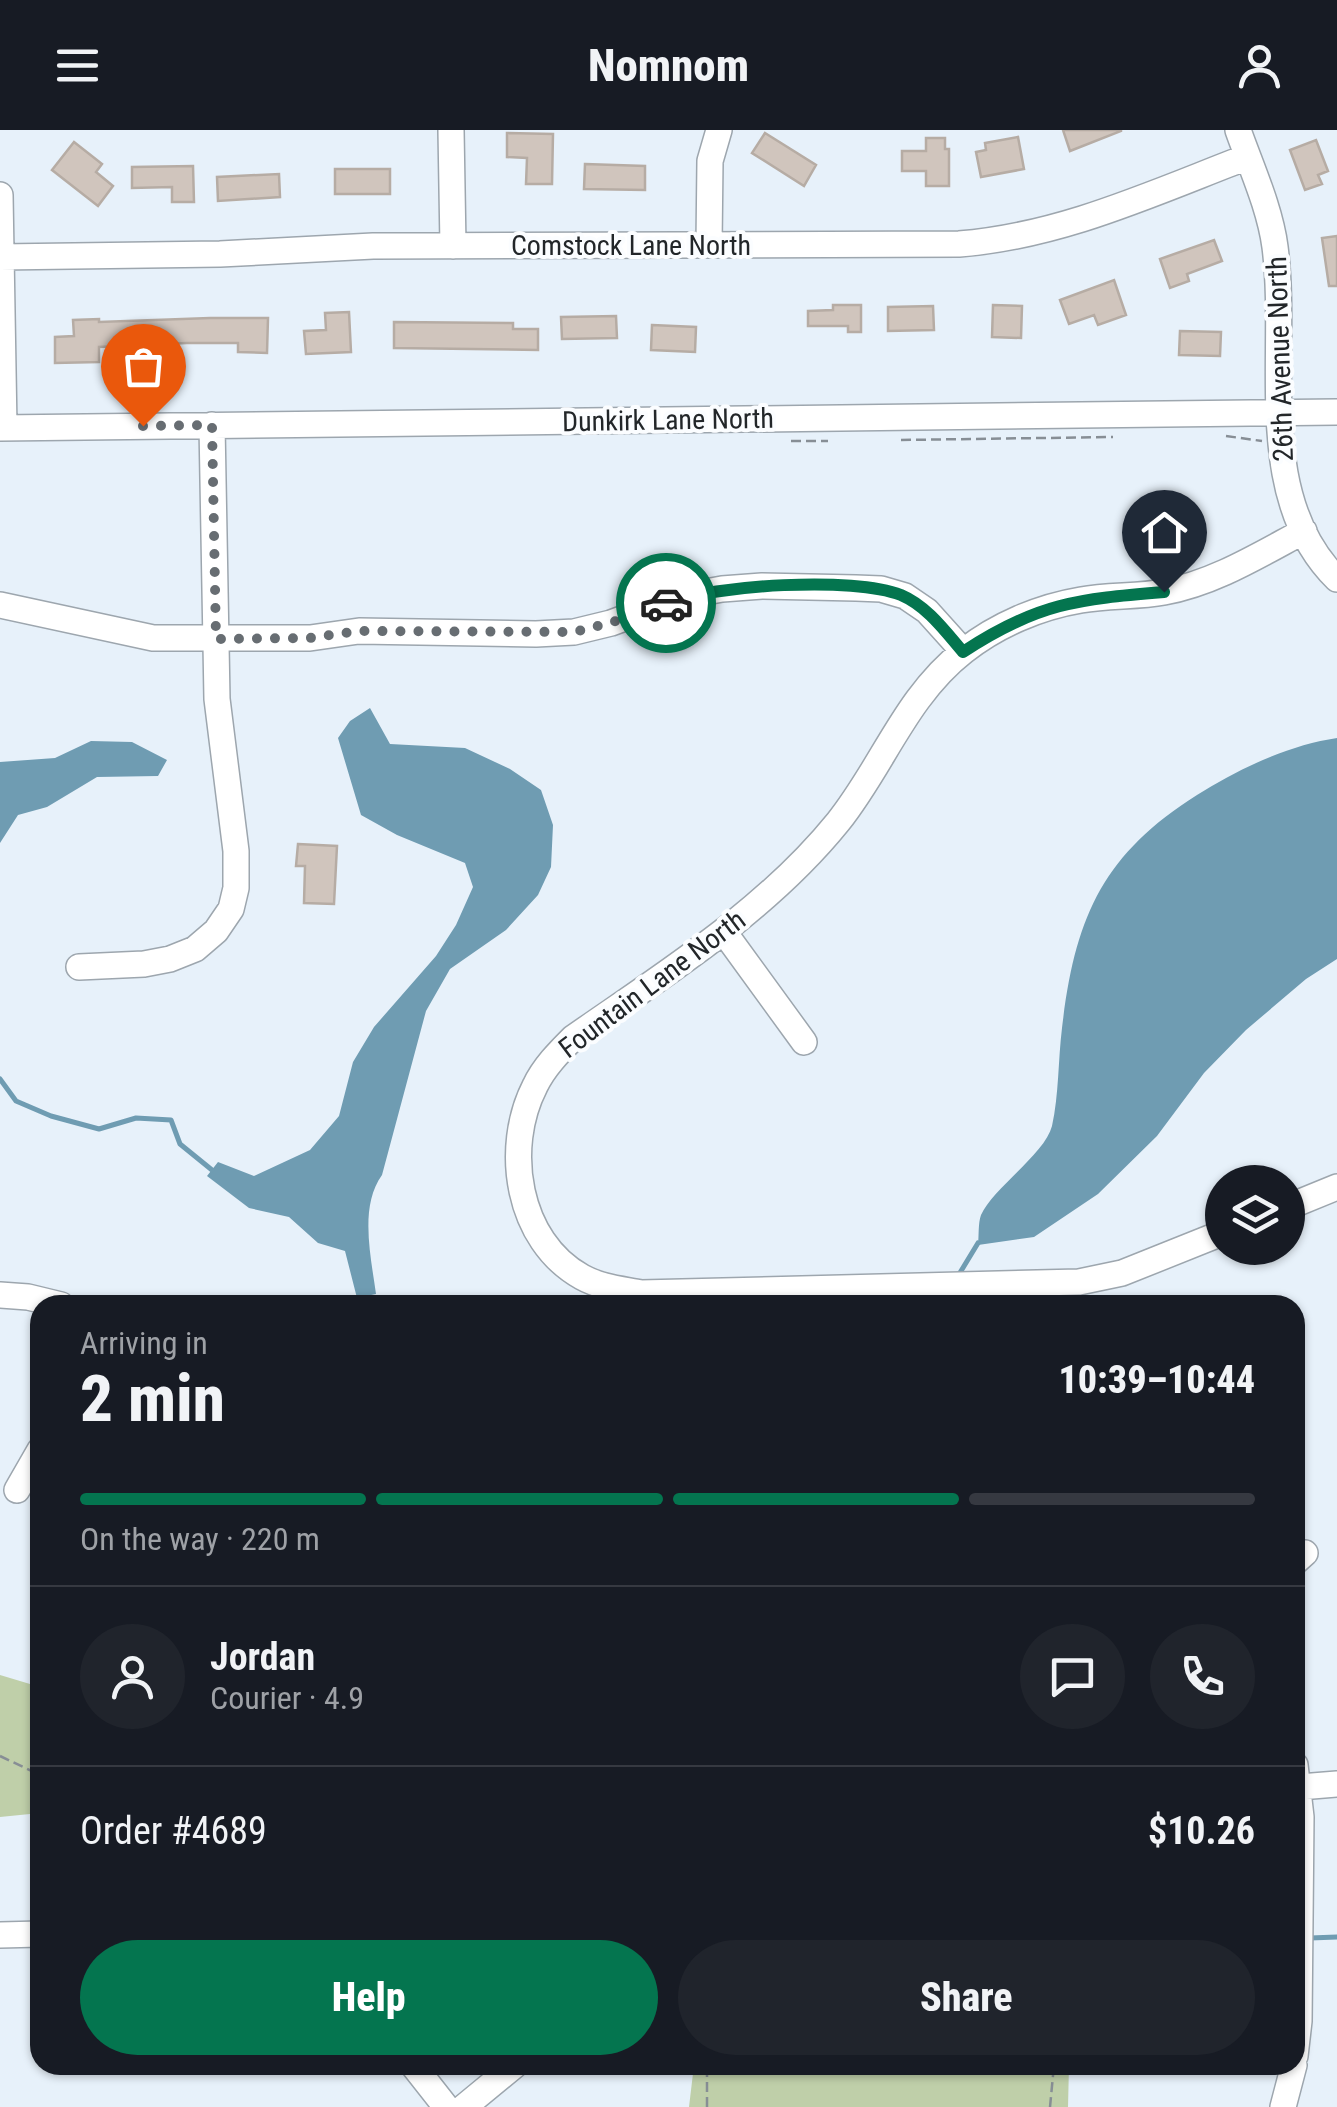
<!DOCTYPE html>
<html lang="en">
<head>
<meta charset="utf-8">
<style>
  body { margin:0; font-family:"Roboto Condensed",sans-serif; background:#20242c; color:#f1f3f6; height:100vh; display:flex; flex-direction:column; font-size:38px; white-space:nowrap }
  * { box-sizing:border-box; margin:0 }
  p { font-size:32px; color:#9ea1a6 }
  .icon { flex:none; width:55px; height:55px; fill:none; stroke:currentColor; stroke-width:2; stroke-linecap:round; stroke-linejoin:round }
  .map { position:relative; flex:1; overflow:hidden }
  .sheet { position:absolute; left:30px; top:1165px; width:1275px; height:780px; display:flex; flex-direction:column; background:#171b24; border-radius:30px; box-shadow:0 2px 8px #0004 }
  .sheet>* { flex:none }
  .fabs { position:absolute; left:1205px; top:1035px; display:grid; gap:20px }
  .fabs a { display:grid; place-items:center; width:100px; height:100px; border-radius:50%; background:#171b24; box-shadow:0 2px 8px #0004; font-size:50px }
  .pin { position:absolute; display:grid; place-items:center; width:85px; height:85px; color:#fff; margin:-102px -42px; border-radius:50% 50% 50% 0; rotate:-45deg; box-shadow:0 0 10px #0007 }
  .pin .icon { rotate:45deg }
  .courier { position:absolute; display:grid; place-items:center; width:100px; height:100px; margin:-50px; border:8px solid #04754f; border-radius:50%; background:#fff; color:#222; box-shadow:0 2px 12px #0007 }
  .headline em { font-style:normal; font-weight:800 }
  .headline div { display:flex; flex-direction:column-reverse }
  .headline { display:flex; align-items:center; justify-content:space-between; height:170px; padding:0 50px }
  h1 { font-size:65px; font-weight:800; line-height:75px }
  .bar { display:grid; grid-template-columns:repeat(4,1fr); gap:15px 10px; align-content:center; height:120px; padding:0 50px }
  .bar i { height:12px; border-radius:8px; background:#363941 }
  .bar .on { background:#04754f }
  .bar p { grid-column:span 4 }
  .line { display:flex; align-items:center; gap:25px; padding:0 50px; border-top:2px solid #363941 }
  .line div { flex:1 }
  .round { display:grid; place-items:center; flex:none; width:105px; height:105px; border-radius:52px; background:#20242c }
  .cta { display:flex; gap:20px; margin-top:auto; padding:20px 50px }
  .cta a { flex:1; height:115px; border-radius:60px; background:#04754f; color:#fff; font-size:40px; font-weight:800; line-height:115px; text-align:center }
  .cta a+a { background:#20242c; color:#f1f3f6 }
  header { display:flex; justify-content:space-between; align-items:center; height:130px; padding:0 50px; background:#171b24; font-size:45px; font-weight:800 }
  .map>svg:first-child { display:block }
  .green { fill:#bfcfa9 }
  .water { fill:#6f9cb2 }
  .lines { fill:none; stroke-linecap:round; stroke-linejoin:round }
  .stream { stroke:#6f9cb2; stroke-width:5 }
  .building { fill:#d0c5bd; stroke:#b6aca4; stroke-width:2.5 }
  .minor-casing { stroke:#9da6ae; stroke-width:28 }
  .path { stroke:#878e95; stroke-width:2.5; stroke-dasharray:10 5; stroke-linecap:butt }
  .minor { stroke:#fff; stroke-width:25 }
  .done { stroke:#676d72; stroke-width:10; stroke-dasharray:0 18 }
  .route { stroke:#04754f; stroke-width:12 }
  .labels { text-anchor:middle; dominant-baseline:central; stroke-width:8; stroke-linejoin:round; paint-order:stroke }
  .street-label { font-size:28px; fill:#222629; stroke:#fbfdff }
</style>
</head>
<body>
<header><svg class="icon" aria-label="menu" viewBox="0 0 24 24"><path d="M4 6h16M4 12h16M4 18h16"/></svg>Nomnom<svg class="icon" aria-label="person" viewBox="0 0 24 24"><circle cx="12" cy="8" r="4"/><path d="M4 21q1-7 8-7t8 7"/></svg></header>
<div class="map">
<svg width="1337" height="1977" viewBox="0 0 1337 1977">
  <rect width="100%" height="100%" fill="#e7f1fa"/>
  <path class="green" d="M0,1545l40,12v126l-40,4z
    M694,1935h375l-1,42h-379z"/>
  <path class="water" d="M370,578l20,36 75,4 45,21 31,21 12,35 -2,42 -13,28 -32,35 -56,39 -24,42 -44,164c-23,32 -11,82 -6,119l-19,4 -12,-47 -27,-8 -29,-26 -40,-9 -42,-32 11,-14 36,14 56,-26 29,-34 14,-54 21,-35 62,-71 20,-31 17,-38 -8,-24 -68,-28 -36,-20 -23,-77 12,-17z
    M1337,608v221l-31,20 -60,51 -42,43 -47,63 -59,58 -64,43 -56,8c1,-9 0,-22 3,-30 12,-27 64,-61 71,-89 7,-31 6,-66 10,-98 13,-110 40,-173 135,-233 41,-26 92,-50 140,-57z
    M91,611l41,1 35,18 -9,16 -61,1 -50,30 -29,8 -18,28v-81l55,-4z"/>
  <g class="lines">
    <path class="stream" d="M0,949l16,22 35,15 48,13 37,-11 35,2 9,24 32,26
      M958,1146l20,-33
      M1310,1808l27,-1"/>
  </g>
  <path class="building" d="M1063,0h58v1l-51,20z
    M507,3l46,1 -1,50h-26l1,-26 -20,-1z
    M765,3l51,32 -12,21 -52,-33z
    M1018,7l6,32 -43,8 -5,-25 10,-2 -1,-7z
    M926,8h19v11h4v37h-23v-15h-24v-20h24z
    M1316,10l12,31 -10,4 4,9 -17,6 -15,-40z
    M74,12l28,22 -6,8 17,14 -15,20 -46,-36z
    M585,34l60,2v24l-61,-1z
    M193,36l1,36h-22v-15l-40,1v-21z
    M335,39h55v25h-55z
    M279,44l1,23 -62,4 -1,-24z
    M1337,106v50h-8l-7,-48z
    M1214,110l8,21 -35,13 2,7 -19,7 -10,-29z
    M1114,150l12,35 -28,10 -4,-10 -25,9 -9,-24z
    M833,175h28v27h-13v-6h-40v-15l25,-1z
    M993,175l29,1 -1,32 -29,-1z
    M933,176l1,24 -46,1v-24z
    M349,182l2,40 -45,2 -2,-23 22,-1 -1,-17z
    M616,186l1,22 -55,1 -1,-22z
    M210,188h58l-1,35 -29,-1v-9h-51l-88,4v15l-44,1v-26l19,-1 -1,-16 26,-1v3z
    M394,192l119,1v6h25v21l-144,-2z
    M652,195l44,2 -1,25 -44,-2z
    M1180,201l41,1 -1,24 -41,-1z
    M298,714l39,2 -3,58 -30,-1 1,-37h-9z"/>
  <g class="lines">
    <g class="minor-casing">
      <path id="minor" d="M451,0l2,116
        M1238,0c13,37 32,78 37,117 14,107 -23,249 62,332
        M0,65l4,233
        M709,114l1,-83 9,-31
        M0,127l220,-3 153,-8 586,-2c102,-8 194,-51 288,-87
        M0,298l1337,-16
        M0,475l153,33h157l49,-7 177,3 38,-2 37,-9 73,-27 38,-7 40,-3 94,2 25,1 24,7 22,15 36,40
        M724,802l80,110
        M79,837l65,-3 26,-5 25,-10 21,-18 15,-22 5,-21v-37l-19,-152 -5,-274
        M1288,1077l49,-20
        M1222,1103l-100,40 -43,9 -438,11c-20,-4 -41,-6 -59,-16 -65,-36 -79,-129 -47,-191 9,-19 24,-34 38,-48 93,-65 193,-127 265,-216 45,-56 67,-125 126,-171 33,-26 75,-44 117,-51 28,-5 56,-3 83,-8 50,-9 95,-37 140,-61
        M0,1165l28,2 33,8
        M17,1360l23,-40
        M1295,1432l10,-9
        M1295,1635l6,52 -2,204 -4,35
        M1300,1657l37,-3
        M0,1805l40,-1
        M413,1935l33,42
        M464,1977l51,-42
        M1283,1977l11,-42"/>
    </g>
    <path class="path" d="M1226,306l36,5
      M901,310l212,-3
      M791,311h37
      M0,1626l40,19
      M707,1977v-32l5,-10
      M1050,1977l4,-42"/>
    <use href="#minor" class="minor"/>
  </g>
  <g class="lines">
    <path class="done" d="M143,296l69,-1 4,214 94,-1 49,-7 215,1 36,-9 56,-20"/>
    <path class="route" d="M666,473c49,-18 187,-27 235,-8 26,11 44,36 62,57 74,-49 115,-53 201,-60"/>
  </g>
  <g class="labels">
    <g class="street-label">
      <text x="631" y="115">Comstock Lane North</text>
      <text transform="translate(1280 229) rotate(-92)">26th Avenue North</text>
      <text transform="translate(668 290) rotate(-1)">Dunkirk Lane North</text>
      <text transform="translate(652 854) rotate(-37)">Fountain Lane North</text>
    </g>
  </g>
</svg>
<div class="fabs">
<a><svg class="icon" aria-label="layers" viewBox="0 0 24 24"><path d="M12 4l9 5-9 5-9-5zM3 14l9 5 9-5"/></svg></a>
</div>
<div class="pin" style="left:143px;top:296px;background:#ea580c"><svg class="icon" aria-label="bag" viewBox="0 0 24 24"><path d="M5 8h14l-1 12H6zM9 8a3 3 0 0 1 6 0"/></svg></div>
<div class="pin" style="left:1164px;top:462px;background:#1f2937"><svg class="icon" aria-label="home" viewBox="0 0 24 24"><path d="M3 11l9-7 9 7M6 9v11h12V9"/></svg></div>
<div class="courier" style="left:666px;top:473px"><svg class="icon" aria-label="car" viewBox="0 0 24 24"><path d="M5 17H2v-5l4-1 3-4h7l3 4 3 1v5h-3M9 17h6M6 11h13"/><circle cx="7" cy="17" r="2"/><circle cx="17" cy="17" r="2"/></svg></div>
<section class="sheet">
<div class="headline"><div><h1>2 min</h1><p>Arriving in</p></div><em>10:39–10:44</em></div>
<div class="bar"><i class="on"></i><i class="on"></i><i class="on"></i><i></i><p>On the way · 220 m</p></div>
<div class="line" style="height:180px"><a class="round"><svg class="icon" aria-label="person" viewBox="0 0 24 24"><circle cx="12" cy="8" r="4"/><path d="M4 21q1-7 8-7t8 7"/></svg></a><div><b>Jordan</b><p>Courier · 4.9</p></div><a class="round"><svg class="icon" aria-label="chat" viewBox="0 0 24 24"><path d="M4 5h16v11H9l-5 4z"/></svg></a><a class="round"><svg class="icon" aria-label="phone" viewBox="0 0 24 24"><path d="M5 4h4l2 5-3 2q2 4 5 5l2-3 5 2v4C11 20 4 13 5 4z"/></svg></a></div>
<div class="line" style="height:130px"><div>Order #4689</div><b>$10.26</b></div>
<div class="cta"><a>Help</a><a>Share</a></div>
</section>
</div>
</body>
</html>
